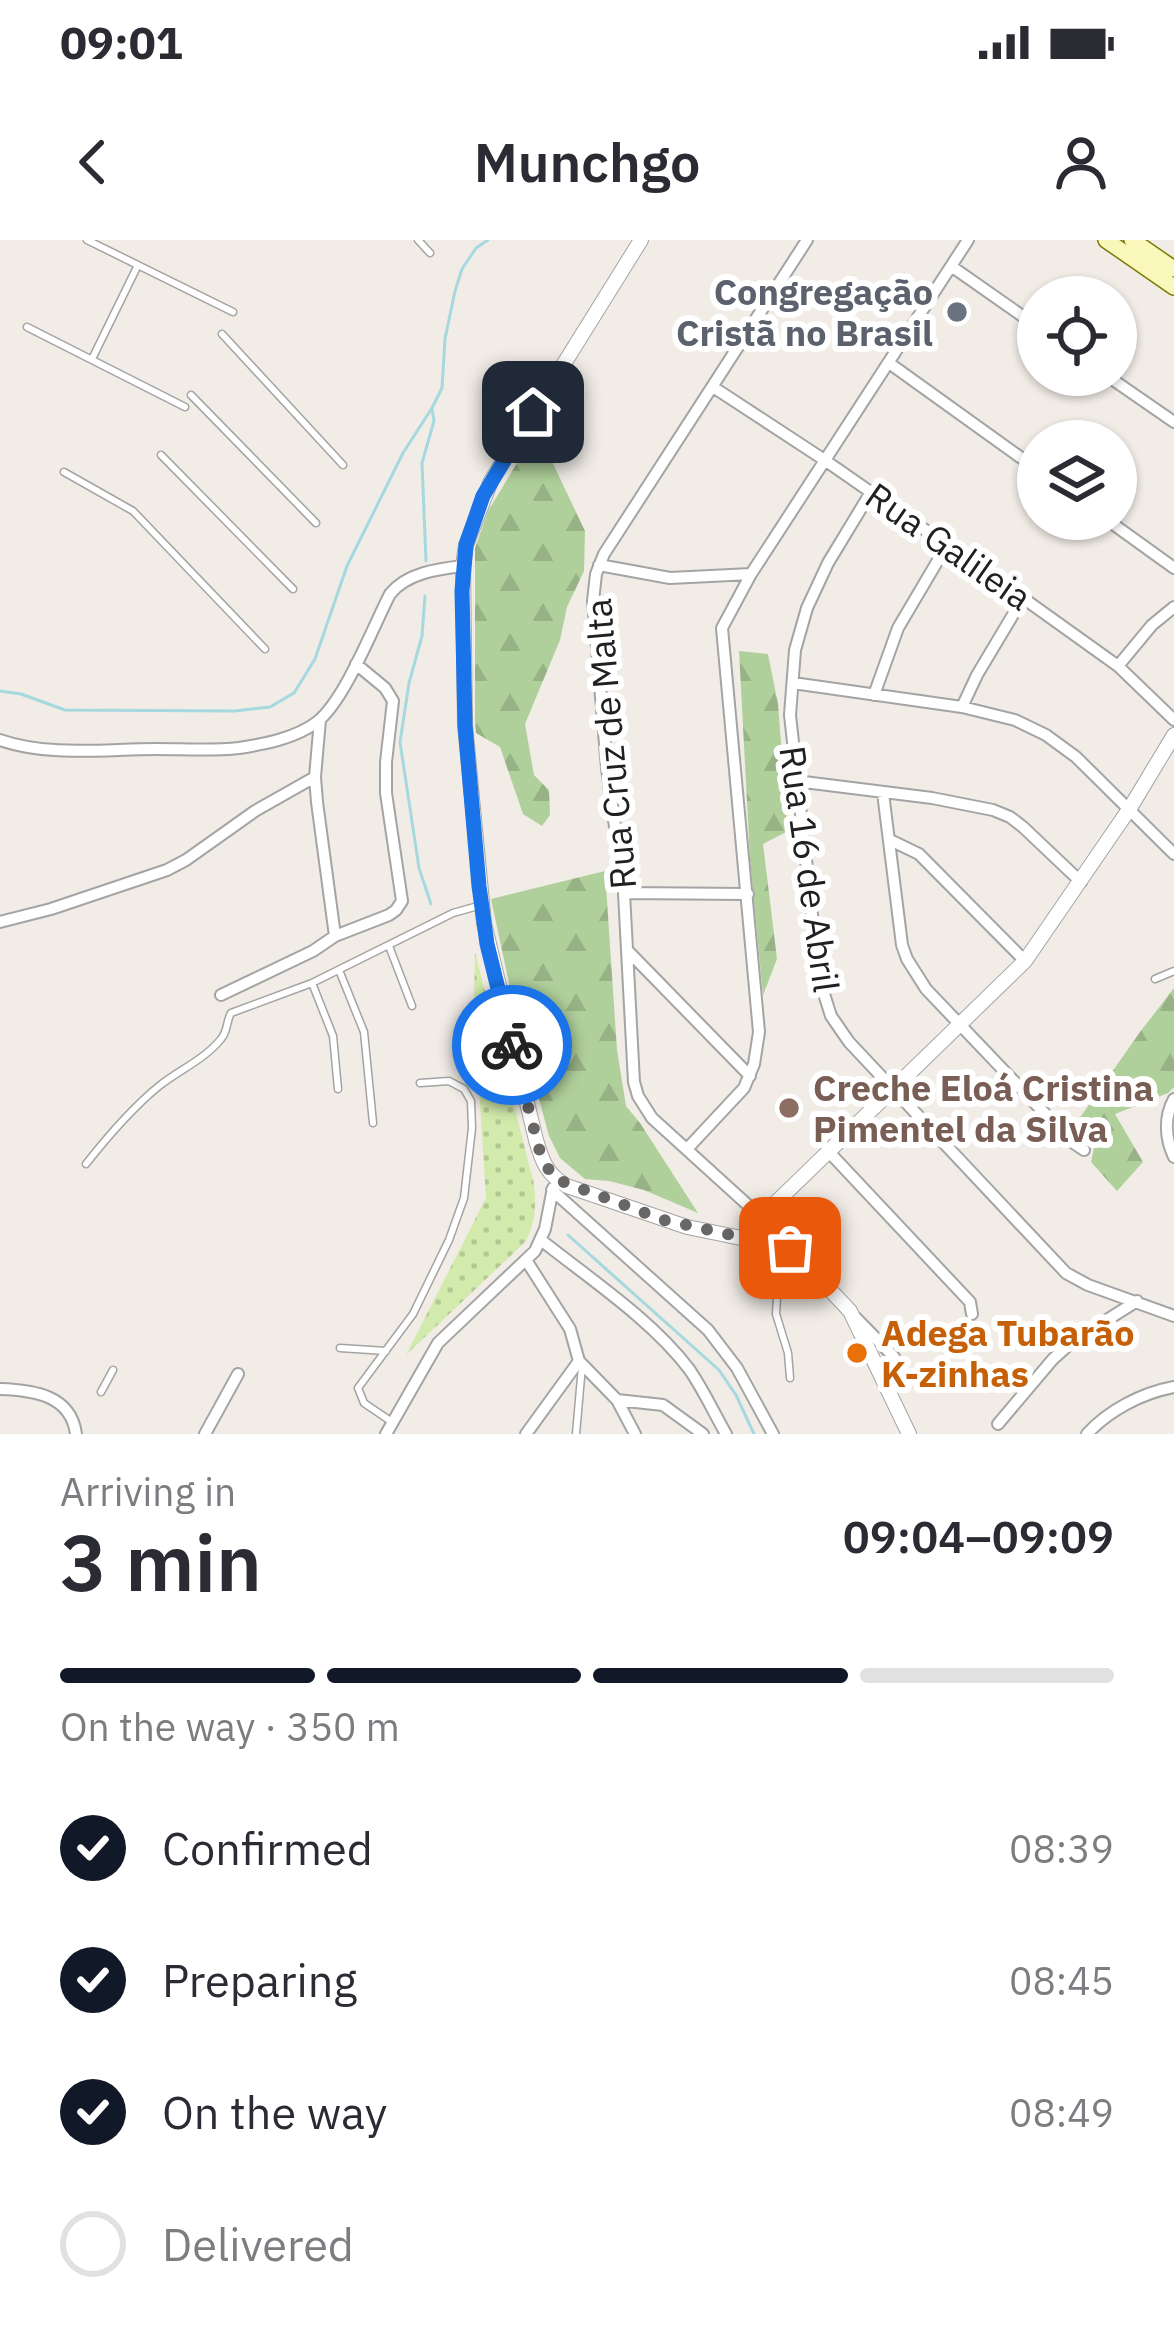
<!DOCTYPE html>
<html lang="en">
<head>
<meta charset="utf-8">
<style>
  body { margin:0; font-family:"IBM Plex Sans",sans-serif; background:#f2f2f3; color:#2b2b33; height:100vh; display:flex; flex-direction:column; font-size:45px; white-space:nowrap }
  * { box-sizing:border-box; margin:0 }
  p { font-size:39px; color:#7c7c81 }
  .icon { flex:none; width:66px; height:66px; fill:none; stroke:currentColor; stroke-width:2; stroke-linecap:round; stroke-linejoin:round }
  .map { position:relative; height:1194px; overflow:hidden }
  .drawer { display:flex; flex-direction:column; background:#fff; flex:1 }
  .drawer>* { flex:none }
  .controls { position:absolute; left:1017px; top:36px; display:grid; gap:24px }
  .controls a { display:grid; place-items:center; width:120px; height:120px; border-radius:50%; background:#fff; box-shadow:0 3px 9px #0004; font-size:60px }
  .pin { position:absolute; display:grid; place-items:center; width:102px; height:102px; color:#fff; margin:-51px; border-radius:24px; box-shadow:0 6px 18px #0006 }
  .courier { position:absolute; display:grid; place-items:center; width:120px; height:120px; margin:-60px; border:9px solid #1a73e8; border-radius:50%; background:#fff; color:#222; box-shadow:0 3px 15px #0007 }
  .summary em { font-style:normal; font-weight:600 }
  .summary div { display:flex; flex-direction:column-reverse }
  .summary { display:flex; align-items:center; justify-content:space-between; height:204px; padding:0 60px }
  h1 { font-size:78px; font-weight:600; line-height:90px }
  .bar { display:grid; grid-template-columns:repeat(4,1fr); gap:18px 12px; align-content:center; height:144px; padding:0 60px }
  .bar i { height:15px; border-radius:9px; background:#e1e1e2 }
  .bar .on { background:#111827 }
  .bar p { grid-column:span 4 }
  ol { padding:0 60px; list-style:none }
  li { display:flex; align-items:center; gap:36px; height:132px }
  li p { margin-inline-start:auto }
  li .icon { padding:12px; border-radius:50%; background:#111827; color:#fff; stroke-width:4 }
  li:last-child { color:#7c7c81 }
  li i { width:66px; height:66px; border:6px solid #e1e1e2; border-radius:50% }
  .status { display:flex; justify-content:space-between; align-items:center; height:84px; padding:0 60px; background:#fff; direction:ltr }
  .status svg { height:33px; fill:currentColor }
  header { display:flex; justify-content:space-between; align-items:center; height:156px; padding:0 60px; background:#fff; font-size:54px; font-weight:600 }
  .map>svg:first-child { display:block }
  .grass { fill:url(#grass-dots) }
  .forest { fill:url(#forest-firs) }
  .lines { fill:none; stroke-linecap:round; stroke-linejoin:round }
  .stream { stroke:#a6d8df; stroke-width:3 }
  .service-casing { stroke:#a4a4a4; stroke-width:9 }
  .minor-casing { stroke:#a4a4a4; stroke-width:14 }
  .tertiary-casing { stroke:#a4a4a4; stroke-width:16 }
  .secondary-casing { stroke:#7b7a03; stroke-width:18 }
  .service { stroke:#fff; stroke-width:6 }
  .minor { stroke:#fff; stroke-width:10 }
  .tertiary { stroke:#fff; stroke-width:14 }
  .secondary { stroke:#faf7bb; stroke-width:15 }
  .done { stroke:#696765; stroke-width:12; stroke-dasharray:0 21.6 }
  .route { stroke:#1a73e8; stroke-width:15 }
  .worship-dot { fill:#6b7280; stroke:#fff; stroke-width:4.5 }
  .education-dot { fill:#8d6e63; stroke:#fff; stroke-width:4.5 }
  .food-dot { fill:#e8710a; stroke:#fff; stroke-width:4.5 }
  .labels { text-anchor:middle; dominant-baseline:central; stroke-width:12; stroke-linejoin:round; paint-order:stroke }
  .worship-label { font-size:36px; font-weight:bold; fill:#5b616d; stroke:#fff; text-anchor:end }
  .street-label { font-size:36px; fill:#202020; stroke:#fff }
  .education-label { font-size:36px; font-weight:bold; fill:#785e54; stroke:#fff; text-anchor:start }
  .food-label { font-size:36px; font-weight:bold; fill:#c56008; stroke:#fff; text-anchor:start }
</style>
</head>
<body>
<div class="status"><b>09:01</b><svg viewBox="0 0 49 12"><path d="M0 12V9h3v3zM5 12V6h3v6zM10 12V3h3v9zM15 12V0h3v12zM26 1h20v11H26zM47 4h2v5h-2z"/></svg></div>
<header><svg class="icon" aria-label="back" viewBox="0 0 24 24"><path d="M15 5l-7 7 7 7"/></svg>Munchgo<svg class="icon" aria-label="person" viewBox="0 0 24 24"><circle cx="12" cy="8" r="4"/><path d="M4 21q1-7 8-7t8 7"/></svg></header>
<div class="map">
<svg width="1174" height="1194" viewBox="0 0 1174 1194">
  <defs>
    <pattern id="grass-dots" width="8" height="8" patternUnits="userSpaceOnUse" patternTransform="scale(3)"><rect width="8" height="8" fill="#d2ebac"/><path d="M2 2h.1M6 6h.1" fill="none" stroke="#b4c994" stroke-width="1.8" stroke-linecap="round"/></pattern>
    <pattern id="forest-firs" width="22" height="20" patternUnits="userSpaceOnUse" patternTransform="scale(3)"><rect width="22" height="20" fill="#b0d09b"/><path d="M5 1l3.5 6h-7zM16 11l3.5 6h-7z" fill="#97b285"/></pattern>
  </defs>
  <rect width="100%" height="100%" fill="#f1ece6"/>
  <path class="grass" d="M475,712l59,232c2,21 2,39 -9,58l-119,113 80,-157 -12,-191z"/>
  <path class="forest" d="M537,190l48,101 -1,40 -17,36 -7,33 -35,84 9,51 15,15 1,25 -8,11 -19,-12 -23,-67 -24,-14 -1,-10v-175l13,-37z
    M739,411l29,3 10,50 10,127 -25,13 14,115 -14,36 -13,-136z
    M605,631l12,179 9,56 14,17 58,90 -54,-23 -35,-9 -24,-2 -25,-21 -11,-22 -36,-134 -22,-103z
    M1174,748v99l-6,6 -53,21 28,48 -26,29 -26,-29 4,-19 -16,-24 61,-87z"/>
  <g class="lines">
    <path class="stream" d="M426,321l-4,-98 12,-42 -2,-12
      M425,356l-3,40 -13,47 -9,59 19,126 12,36
      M0,451l21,3 44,16 170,1 35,-4 24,-14 21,-34 32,-93 56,-113 29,-45 10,-20 3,-49 10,-48 7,-22 14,-21 12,-8
      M568,995l151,135 17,25 18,39"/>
    <g class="service-casing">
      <path id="service" d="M87,0l146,72
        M418,0l12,13
        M27,87l158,80
        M222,94l121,131
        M92,119l46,-94
        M191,155l125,128
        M161,215l132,134
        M64,232l69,39 132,138
        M389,706l23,60
        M339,730l25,62 9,91
        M1155,739l19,-8
        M312,743l21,53 5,53
        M86,924c22,-28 45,-55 73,-78 20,-16 45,-26 62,-47 7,-8 5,-17 10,-26l81,-30 141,-70 25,-7
        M780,1010l-4,64 12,39 2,25
        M340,1108l46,3
        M101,1152l12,-22
        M392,1182l-28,-19 -6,-15 55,-74 36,-74 15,-42 8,-70 -1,-27 -7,-12 -15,-8 -29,2
        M576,1194l6,-68"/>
    </g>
    <g class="minor-casing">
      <path id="minor" d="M951,26l87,61
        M889,123l149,107
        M1106,135l68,47
        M713,147l113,74 197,137 95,68 56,54
        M871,252l-43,71 -21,45 -12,42 -5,65 29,263 12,38 18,26 217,231 22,12 86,31
        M1106,279l68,49
        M599,325l71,13 81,-4
        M1118,426l34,-41 22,-18
        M793,443l169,24 53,13 31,15 30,22 98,97
        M874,455l24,-67 49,-83
        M962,467l15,-32 46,-77
        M320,480l-5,57 2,25 18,134
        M0,500c49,17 105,9 156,9 27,0 56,2 83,-1 26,-4 57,-10 78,-26 28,-22 56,-95 73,-128 17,-21 47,-25 73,-28
        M796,541l136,17 61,12 17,7 13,10 58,55
        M883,553l19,152 5,14 19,30 146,153 12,8
        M890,600l29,14 106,107
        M624,653l124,1
        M0,682l51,-13 116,-39 19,-10 69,-49 60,-34
        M627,710l123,126
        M221,755l92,-44 22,-15 54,-21 7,-5 6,-9 -16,-108v-31l7,-61 -8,-13 -29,-24
        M1174,859c-10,18 -9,39 0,58
        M687,909l57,-61 10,-24 5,-32 -37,-404 29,-54 217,-334
        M829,912l141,150 2,12
        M552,950l156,140 29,38 36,66
        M761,977l-109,-99 -14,-22 -4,-14 -10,-189 -17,-125 -14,-167 3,-27 8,-20 203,-314
        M541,1000c49,39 111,80 148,129 14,20 25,44 37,65
        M526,1020l44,69 9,32 38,39 18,34
        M856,1078l38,39 3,8
        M0,1149c33,1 71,6 76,45
        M617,1160l46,5 40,29
        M998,1184l55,-65 19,-17 65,-41
        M205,1194l33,-60
        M386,1194l52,-91 97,-92 10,-22 8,-41
        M526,1194l53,-73
        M1087,1194c22,-24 55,-41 87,-47"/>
    </g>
    <g class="tertiary-casing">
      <path id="tertiary" d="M641,0l-150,241 -25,64 -3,21 2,159 19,198 52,217c6,21 11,35 31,46l120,41 103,21
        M761,977l89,94 59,123
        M744,999l13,-9 4,-13 264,-256 105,-153 44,-73"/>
    </g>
    <g class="secondary-casing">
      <path id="secondary" d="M1106,0l68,47
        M1132,0l42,29"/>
    </g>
    <use href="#service" class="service"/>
    <use href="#minor" class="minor"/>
    <use href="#tertiary" class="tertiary"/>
    <use href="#secondary" class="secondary"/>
  </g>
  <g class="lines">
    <path class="done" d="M512,805l28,107 13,26 111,42 126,28"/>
    <path class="route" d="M512,805l-25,-101 -8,-58 -14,-161 -3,-134 4,-46 17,-49 50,-84"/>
  </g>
  <circle class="worship-dot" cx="957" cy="72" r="12"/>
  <circle class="education-dot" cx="789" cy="868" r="12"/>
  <circle class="food-dot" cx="857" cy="1113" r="12"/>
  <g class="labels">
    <g class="worship-label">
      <text x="933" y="51">Congregação<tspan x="933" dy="41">Cristã no Brasil</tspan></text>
    </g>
    <g class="street-label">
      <text transform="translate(949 306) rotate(35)">Rua Galileia</text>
      <text transform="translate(610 504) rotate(-95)">Rua Cruz de Malta</text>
      <text transform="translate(810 629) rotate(82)">Rua 16 de Abril</text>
    </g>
    <g class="education-label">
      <text x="813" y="847">Creche Eloá Cristina<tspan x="813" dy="41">Pimentel da Silva</tspan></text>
    </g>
    <g class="food-label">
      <text x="881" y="1092">Adega Tubarão<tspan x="881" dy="41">K-zinhas</tspan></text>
    </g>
  </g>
</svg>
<div class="controls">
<a><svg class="icon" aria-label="locate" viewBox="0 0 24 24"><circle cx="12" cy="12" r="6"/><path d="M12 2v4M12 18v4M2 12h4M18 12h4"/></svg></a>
<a><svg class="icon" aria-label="layers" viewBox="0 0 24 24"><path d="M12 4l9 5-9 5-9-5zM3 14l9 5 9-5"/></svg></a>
</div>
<div class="pin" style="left:790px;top:1008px;background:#ea580c"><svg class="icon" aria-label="bag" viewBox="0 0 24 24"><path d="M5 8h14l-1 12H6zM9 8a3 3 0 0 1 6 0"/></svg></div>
<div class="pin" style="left:533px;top:172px;background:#1f2937"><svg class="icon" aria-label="home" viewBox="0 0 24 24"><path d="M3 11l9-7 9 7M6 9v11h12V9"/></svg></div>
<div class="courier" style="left:512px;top:805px"><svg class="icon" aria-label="bike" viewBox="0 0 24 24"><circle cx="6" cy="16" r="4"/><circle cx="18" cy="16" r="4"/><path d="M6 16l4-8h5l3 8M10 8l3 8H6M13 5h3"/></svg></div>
</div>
<section class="drawer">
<div class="summary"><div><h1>3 min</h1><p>Arriving in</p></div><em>09:04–09:09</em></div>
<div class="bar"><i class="on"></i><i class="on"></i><i class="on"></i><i></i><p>On the way · 350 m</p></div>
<ol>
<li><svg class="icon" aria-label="check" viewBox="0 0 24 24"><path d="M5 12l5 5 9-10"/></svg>Confirmed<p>08:39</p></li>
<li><svg class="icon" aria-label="check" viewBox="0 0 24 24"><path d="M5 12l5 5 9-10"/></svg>Preparing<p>08:45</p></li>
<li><svg class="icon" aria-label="check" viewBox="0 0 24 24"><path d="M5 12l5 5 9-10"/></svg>On the way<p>08:49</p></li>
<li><i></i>Delivered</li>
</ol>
</section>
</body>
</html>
